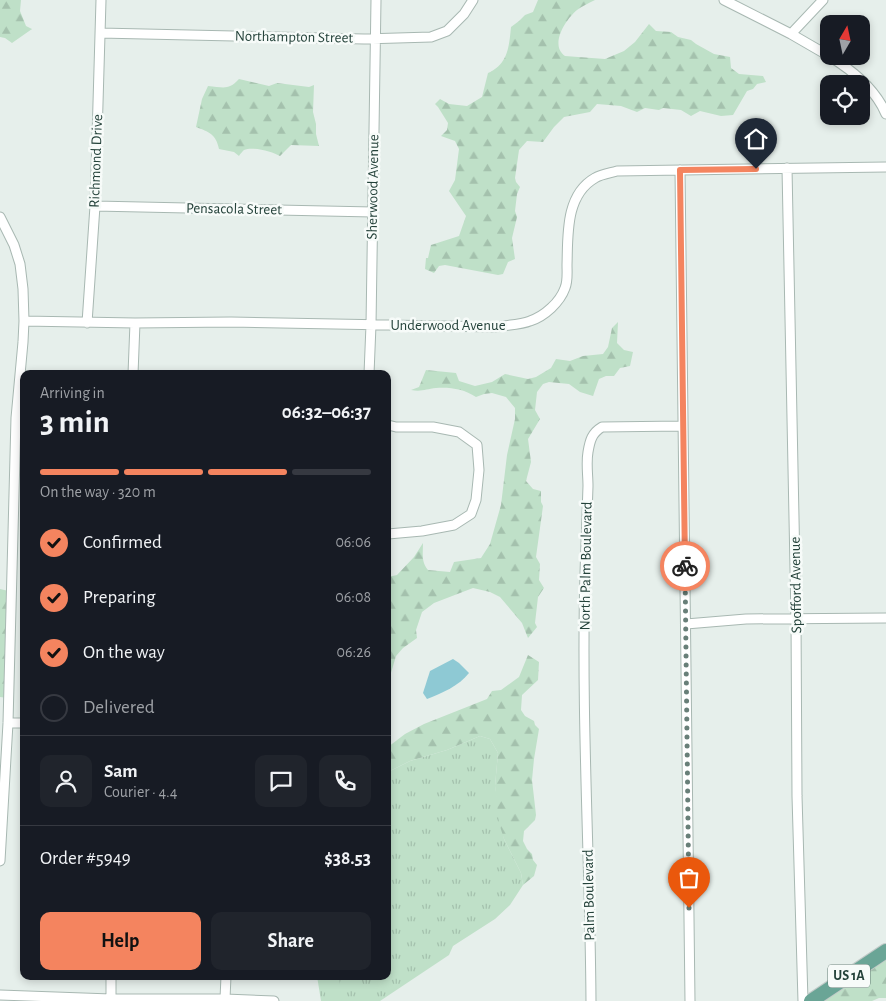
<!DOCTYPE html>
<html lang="en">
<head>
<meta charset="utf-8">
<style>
  body { margin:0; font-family:"Alegreya Sans",sans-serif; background:#20242c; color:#f1f3f6; height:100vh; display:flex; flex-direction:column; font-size:19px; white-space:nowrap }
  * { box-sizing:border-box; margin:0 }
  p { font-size:16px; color:#9ea1a6 }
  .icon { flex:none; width:28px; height:28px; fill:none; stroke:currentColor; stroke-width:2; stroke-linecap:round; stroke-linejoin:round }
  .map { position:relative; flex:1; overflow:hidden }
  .sheet { position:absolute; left:20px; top:370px; width:371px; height:610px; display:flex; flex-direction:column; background:#171b24; border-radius:10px; box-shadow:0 2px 8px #0003 }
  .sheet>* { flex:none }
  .needle { width:32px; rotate:9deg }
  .tools { position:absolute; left:820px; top:15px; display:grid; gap:10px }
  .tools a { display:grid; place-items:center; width:50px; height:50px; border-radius:10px; background:#171b24; box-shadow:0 2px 8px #0003; font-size:25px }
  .pin { position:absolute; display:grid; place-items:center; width:42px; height:42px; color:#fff; margin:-51px -21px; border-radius:50% 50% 50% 0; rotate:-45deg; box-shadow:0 0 5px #0007 }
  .pin .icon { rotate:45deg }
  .courier { position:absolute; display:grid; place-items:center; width:50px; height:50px; margin:-25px; border:4px solid #f4845f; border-radius:50%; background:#fff; color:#222; box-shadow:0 1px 6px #0007 }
  .overview em { font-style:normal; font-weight:700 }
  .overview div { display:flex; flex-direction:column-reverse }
  .overview { display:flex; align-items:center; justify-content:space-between; height:85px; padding:0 20px }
  h1 { font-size:32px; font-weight:700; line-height:38px }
  .bar { display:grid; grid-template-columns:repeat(4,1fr); gap:8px 5px; align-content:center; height:60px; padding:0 20px }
  .bar i { height:6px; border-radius:4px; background:#363941 }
  .bar .selected { background:#f4845f }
  .bar p { grid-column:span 4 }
  .line { display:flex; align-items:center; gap:12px; padding:0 20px; border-top:1px solid #363941 }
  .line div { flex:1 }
  .round { display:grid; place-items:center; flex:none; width:52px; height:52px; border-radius:10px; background:#20242c }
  ol { padding:0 20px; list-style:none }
  li { display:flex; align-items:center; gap:15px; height:55px }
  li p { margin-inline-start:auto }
  li .icon { padding:5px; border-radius:50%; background:#f4845f; color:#111; stroke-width:4 }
  li:last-child { color:#9ea1a6 }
  li i { width:28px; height:28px; border:2px solid #363941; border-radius:50% }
  .primary-button { display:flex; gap:10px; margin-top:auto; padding:10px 20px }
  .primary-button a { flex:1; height:58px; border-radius:10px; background:#f4845f; color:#111; font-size:20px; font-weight:700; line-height:58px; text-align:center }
  .primary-button a+a { background:#20242c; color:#f1f3f6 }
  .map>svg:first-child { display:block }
  .grass { fill:url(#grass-tufts) }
  .forest { fill:url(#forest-firs) }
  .pitch { fill:#bfe0c8 }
  .water { fill:#8ec9d4 }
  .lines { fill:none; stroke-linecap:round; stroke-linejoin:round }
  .street-casing { stroke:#a8b8b2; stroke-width:11 }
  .primary-casing { stroke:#c2cac8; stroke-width:16 }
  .street { stroke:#fff; stroke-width:9 }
  .primary { stroke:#6aa596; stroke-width:14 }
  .done { stroke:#687f78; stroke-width:5; stroke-dasharray:0 9 }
  .route { stroke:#f4845f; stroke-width:6 }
  .labels { text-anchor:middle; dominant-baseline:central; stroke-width:5; stroke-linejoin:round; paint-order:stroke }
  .shield { fill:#f7fbf9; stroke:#637a73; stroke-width:1 }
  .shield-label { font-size:14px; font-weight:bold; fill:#24423a }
  .street-label { font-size:15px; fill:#24423a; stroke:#f7fbf9 }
</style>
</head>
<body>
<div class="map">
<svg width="886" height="1001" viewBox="0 0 886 1001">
  <defs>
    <pattern id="grass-tufts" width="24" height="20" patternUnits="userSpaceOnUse" patternTransform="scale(1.25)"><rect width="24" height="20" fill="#bfe0c8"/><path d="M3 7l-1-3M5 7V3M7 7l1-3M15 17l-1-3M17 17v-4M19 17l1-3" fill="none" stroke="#a4c1ad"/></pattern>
    <pattern id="forest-firs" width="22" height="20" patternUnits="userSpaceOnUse" patternTransform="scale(1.25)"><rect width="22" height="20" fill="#bfe0c8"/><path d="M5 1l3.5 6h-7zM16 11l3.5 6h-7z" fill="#a4c1ad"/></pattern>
  </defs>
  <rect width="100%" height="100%" fill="#e6efeb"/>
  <path class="grass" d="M480,736l10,3 8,14 -3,33 9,53 17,34 2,12 -13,20 -15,14 -42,27 -4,9 -69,46h-59l-4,-25h71v-204l22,-11 37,-11z"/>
  <path class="forest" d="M0,0h21l-1,11 6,15 6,3 -20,14 -7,-5 -5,-1z
    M538,0h57c-6,3 -13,6 -18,10 -11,9 -28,35 -12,46l40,3 19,-8 11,-9 14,-18 7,7 15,1 7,5 13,3 5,4 18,10 16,3 1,11 8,6 24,2 3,6 -9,2 -4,5 -6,2 -14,24 -12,1 -21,-5 -9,5 -10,-6 -18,-2 -4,2 -14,-2 -8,4 -16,-6 -24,-2 -7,8 -26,5 -10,10 -11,15 -16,-1 -8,9 -4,28 1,4 4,5 -3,7 -2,17 2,6 -5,21 3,21 -7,3 -5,12 -5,1 -53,-10 -6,1 -5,7 -9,-4 1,-11h2l3,-13 28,-9 7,-20 -17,-25 6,-11 4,-31 -4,-8 -14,-5 6,-6 1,-7 -10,-16 -3,-3 5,-5 9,5 18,2 15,-9 6,-24c20,-9 21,-26 23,-46l8,-6 6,-6 8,-3z
    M239,79l30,7 8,-3 32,4 5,-2 -1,27 3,12v10l3,12 -28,-1 -11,11c-7,-4 -27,-10 -36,-6 -1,1 -4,4 -5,6l-5,-4 -15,-3c-3,-15 -10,-17 -23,-22l6,-28 6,-13c15,1 20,5 31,-7z
    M618,322l-1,21 7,7 9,2 -3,14 -10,2 -6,8h-8l-7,3 -6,17 -13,-4 -11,-8 -20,-2 -6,2 -6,8 -2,18 5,9 -12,20 3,23 -5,19 7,8 8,2v11l2,4 -7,51 4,7 -1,16 5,8 -6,9 -3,26 2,4 -9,11 -6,-15 -22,-26 -10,-5 -17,-4 -39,15 -12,9 -6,18 1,8 -14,10 -7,8 -8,27v-106l9,-2 17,-18 9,-14c0,10 -2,19 5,27l22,2 4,-10 27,-4 9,-14 11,-39 6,-50 8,-36v-11l-9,-11 -14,-4 -8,1 -8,3c-12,-8 -26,-10 -40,-9 -10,1 -14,4 -25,2l8,-3 7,-17 30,3 3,8 16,5 17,-4 13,-8 23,5 8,-2 15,-9 5,-9 14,2 13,-5 20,-2 5,-7 4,-19z
    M0,589l13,3 -5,106 -8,-1z
    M528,655l11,7 -1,18 -16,15 -1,15 4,6 9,5 1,4 4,4 -5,30 -2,21 4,35 -1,5 -11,11 -1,10 4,8 5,5 1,6 4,5 -3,11 -11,9 -2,-12 -17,-34 -5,-16 -4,-37 3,-33 -8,-14 -10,-3 -33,14 -37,11 -22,11v-25l17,-13 19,-10 63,-25 5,-8 9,-1 18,-13z
    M886,951v47h-7l-7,3h-61z"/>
  <path class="pitch" d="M339,977l3,24h-16l-2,-23z"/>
  <path class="water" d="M453,659l6,4 10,10c-10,13 -27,20 -42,26l-4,-6 7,-22z"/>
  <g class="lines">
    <g class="street-casing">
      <path id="street" d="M724,0l67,34 38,22
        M100,33l264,6 67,-2 16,-6 17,-17 9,-14
        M791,34l32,-34
        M829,56c23,14 46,32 57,58
        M787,168l9,450 1,178 6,205
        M680,170l10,831
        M95,206l278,6
        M0,217l14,28 6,19 3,25 1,32 -1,21 -7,76 -8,305 -8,138
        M24,321l111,2 96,-1 265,5c10,-2 25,-2 34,-6 15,-5 30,-19 35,-33 3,-7 2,-16 2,-23 1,-29 -2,-70 28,-87 6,-4 15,-5 22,-7l269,-4
        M87,323l8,-117 6,-206
        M133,374l2,-51
        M369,374l2,-49 5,-325
        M388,425l8,2h37l26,5 18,13 2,25 -3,30 -5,14 -17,11 -32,6 -34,3
        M686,624l60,-5 140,-1
        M8,723h16
        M0,995l111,4h114l49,2
        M225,999l1,-23
        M111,1001v-25
        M591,1001c-1,-143 -10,-285 -6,-428 1,-29 2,-58 3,-87 0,-11 -2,-23 0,-34 2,-12 4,-19 14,-25l80,-1"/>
    </g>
    <g class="primary-casing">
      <path id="primary" d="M811,1001l75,-50"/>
    </g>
    <use href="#street" class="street"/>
    <use href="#primary" class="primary"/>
  </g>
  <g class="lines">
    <path class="done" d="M685,566l4,342"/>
    <path class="route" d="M685,566l-5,-396 76,-1"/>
  </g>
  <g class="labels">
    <rect class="shield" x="828" y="964.5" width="42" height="23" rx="4"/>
    <g class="shield-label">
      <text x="849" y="976">US 1A</text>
    </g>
    <g class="street-label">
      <text transform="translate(294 37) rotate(1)">Northampton Street</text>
      <text transform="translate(96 161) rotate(-88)">Richmond Drive</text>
      <text transform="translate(373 187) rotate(-89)">Sherwood Avenue</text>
      <text transform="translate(234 209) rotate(1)">Pensacola Street</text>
      <text x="448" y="325">Underwood Avenue</text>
      <text transform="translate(586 566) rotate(-89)">North Palm Boulevard</text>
      <text transform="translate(796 585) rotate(-91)">Spofford Avenue</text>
      <text transform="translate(589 895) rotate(-91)">Palm Boulevard</text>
    </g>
  </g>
</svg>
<div class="tools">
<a><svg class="needle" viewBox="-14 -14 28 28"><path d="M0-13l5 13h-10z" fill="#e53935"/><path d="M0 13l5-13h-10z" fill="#9ea1a6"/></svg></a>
<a><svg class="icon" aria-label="locate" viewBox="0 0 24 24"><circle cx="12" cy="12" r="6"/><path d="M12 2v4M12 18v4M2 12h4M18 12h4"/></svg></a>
</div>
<div class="pin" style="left:689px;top:908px;background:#ea580c"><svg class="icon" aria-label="bag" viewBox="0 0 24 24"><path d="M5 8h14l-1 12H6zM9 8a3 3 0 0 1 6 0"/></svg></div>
<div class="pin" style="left:756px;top:169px;background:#1f2937"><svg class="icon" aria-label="home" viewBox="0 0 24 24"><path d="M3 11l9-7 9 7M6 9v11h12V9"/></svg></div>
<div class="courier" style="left:685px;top:566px"><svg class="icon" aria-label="bike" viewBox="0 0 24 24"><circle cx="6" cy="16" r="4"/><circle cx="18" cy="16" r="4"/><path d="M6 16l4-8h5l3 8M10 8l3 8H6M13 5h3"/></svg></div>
<section class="sheet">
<div class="overview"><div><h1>3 min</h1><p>Arriving in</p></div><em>06:32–06:37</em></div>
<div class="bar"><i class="selected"></i><i class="selected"></i><i class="selected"></i><i></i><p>On the way · 320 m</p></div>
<ol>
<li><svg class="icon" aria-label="check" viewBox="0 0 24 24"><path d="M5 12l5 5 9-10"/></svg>Confirmed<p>06:06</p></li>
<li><svg class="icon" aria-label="check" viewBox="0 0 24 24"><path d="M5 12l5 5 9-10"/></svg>Preparing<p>06:08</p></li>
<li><svg class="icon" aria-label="check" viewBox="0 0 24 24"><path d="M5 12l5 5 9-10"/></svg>On the way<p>06:26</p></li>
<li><i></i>Delivered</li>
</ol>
<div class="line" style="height:90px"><a class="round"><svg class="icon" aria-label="person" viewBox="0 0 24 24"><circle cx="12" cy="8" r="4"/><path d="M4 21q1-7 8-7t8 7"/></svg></a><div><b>Sam</b><p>Courier · 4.4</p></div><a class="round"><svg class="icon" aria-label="chat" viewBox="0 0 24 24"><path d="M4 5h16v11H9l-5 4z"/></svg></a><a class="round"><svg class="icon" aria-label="phone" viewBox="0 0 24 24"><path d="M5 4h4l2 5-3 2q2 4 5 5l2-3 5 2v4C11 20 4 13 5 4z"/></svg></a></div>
<div class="line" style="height:65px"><div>Order #5949</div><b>$38.53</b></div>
<div class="primary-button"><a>Help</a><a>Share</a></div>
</section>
</div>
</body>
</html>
